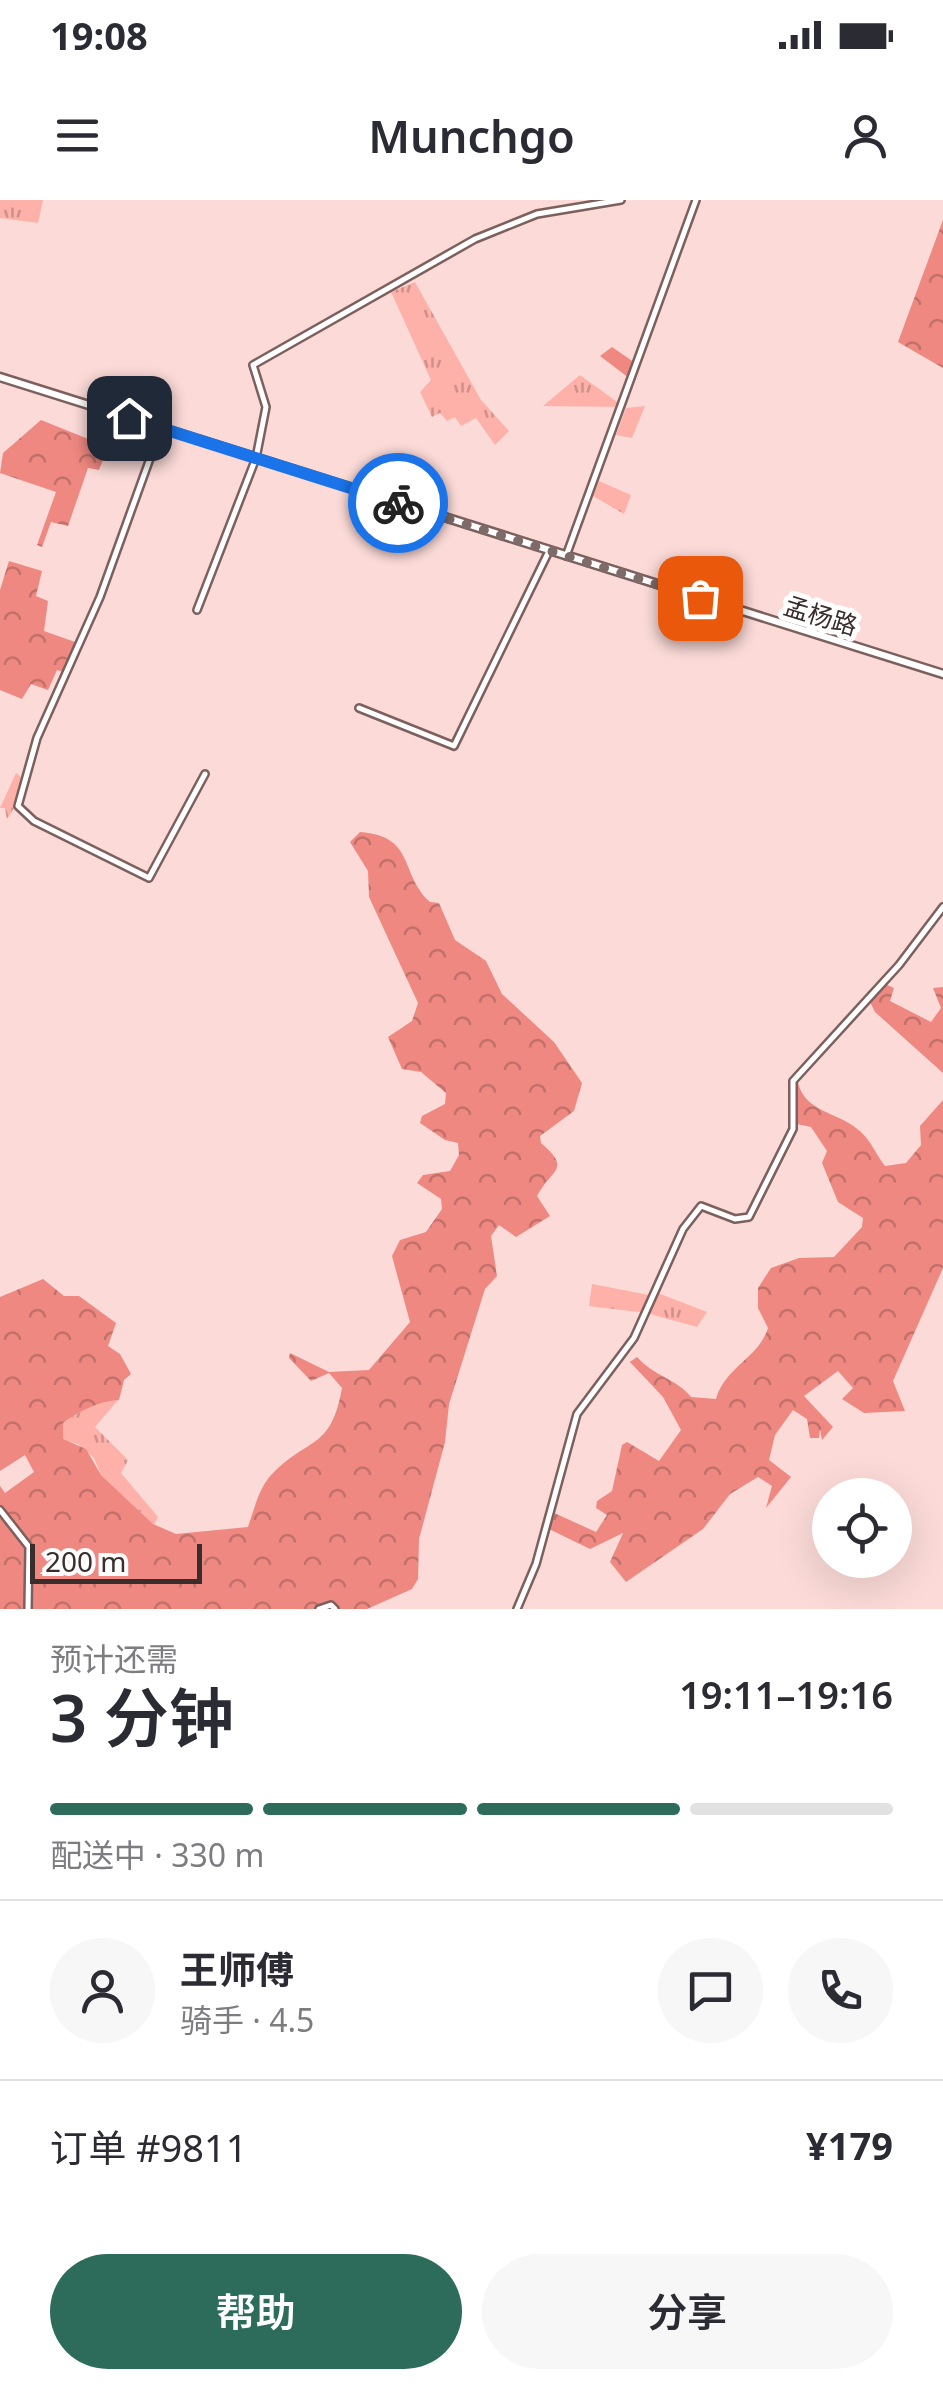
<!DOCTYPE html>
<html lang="zh">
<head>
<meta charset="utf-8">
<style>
  body { margin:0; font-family:"Noto Sans","Noto Sans SC",sans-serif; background:#f7f7f7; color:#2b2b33; height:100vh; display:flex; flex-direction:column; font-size:38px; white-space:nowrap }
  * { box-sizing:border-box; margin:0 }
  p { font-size:32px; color:#7c7c81 }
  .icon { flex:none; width:55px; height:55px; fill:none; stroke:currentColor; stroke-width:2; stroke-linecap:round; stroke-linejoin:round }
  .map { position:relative; height:1409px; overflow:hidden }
  .side { display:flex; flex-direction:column; background:#fff; flex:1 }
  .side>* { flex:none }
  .fabs { position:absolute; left:812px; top:1278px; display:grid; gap:20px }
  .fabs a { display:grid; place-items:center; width:100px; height:100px; border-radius:50%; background:#fff; box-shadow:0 10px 40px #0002; font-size:50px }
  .scale { position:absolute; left:30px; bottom:25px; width:172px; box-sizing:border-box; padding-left:10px; border:5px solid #3a2e2d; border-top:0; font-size:28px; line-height:35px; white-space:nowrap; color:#3a2e2d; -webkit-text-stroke:8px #fff; paint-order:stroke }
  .pin { position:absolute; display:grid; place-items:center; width:85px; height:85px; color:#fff; margin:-42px; border-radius:20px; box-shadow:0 5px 15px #0006 }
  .courier { position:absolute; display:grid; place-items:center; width:100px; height:100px; margin:-50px; border:8px solid #1a73e8; border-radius:50%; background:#fff; color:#222; box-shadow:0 2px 12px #0007 }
  .head em { font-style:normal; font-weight:600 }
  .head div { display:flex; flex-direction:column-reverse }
  .head { display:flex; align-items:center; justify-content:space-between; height:170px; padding:0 50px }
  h1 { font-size:65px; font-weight:600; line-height:75px }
  .bar { display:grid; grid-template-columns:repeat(4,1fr); gap:15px 10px; align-content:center; height:120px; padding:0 50px }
  .bar i { height:12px; border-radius:8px; background:#e1e1e2 }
  .bar .active { background:#2d6c5a }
  .bar p { grid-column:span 4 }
  .line { display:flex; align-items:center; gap:25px; padding:0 50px; border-top:2px solid #e1e1e2 }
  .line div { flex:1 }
  .round { display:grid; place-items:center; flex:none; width:105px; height:105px; border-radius:52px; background:#f7f7f7 }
  .cta { display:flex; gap:20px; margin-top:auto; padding:20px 50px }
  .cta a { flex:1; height:115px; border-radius:60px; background:#2d6c5a; color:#fff; font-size:40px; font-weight:600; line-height:115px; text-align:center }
  .cta a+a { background:#f7f7f7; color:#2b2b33 }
  .status { display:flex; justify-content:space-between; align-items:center; height:70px; padding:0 50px; background:#fff; direction:ltr }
  .status svg { height:28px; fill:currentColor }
  header { display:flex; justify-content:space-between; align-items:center; height:130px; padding:0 50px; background:#fff; font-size:45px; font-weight:600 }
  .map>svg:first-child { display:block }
  .grass { fill:url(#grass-tufts) }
  .forest { fill:url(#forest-crowns) }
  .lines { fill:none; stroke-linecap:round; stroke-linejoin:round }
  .minor-casing { stroke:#7c605d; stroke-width:10 }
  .tertiary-casing { stroke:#7c605d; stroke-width:11 }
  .minor { stroke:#fff; stroke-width:5 }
  .tertiary { stroke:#fff; stroke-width:6 }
  .done { stroke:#7e6a68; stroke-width:10; stroke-dasharray:0 18 }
  .route { stroke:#1a73e8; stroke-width:12 }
  .labels { text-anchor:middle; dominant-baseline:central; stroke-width:10; stroke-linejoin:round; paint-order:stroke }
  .street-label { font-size:25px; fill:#3a2e2d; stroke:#fff }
</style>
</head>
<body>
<div class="status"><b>19:08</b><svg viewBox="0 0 49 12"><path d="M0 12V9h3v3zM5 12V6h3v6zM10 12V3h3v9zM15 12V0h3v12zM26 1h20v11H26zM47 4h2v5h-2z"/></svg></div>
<header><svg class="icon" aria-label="menu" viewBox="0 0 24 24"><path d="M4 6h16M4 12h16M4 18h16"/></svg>Munchgo<svg class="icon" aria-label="person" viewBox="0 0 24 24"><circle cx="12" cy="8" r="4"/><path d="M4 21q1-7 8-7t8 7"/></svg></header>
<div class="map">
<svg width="943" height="1409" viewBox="0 0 943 1409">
  <defs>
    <pattern id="grass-tufts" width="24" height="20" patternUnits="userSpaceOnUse" patternTransform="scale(2.5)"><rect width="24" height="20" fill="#feb1a9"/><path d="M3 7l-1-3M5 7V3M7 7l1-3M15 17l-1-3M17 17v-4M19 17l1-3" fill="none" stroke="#cf908a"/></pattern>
    <pattern id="forest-crowns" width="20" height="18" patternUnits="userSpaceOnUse" patternTransform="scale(2.5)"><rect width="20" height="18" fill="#ee8881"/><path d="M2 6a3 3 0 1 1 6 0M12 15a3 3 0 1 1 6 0" fill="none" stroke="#c2706a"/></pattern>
  </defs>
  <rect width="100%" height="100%" fill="#fbdad7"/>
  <path class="grass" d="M0,0h43l-5,23 -38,-5z
    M415,82l66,118 28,31 -14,14 -19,-27 -15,8 -6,-9 -8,4 -7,-8 -8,4 -12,-25 11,-12 -40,-88z
    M580,175l44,32 -81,-1z
    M645,206l-13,32 -16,-3 10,-27z
    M599,281l32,14 -7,19 -31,-18z
    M16,573l5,4 -5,28 -9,14 -2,-11h-5z
    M592,1084l62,12 -8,17 -57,-7z
    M658,1093l49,19 -10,15 -47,-13z
    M118,1200l-23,27 33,33 -7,13 37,44 -4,8 -53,-50 -7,-17 -16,-14 -15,-4v-17c18,-13 34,-20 55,-23z"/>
  <path class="forest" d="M943,20v148l-45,-26z
    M612,147l26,18 -5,16 -33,-25z
    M41,220l67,27 -9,23 -11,-2 -20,58 -17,-4 -9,25 -5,-2 19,-53 -56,-19 3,-20z
    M9,361l33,10 -6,25 12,5 -4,30 31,11 -11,30 -7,-2 -9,20 -17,-6 -9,15 -22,-9v-100z
    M360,632c56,4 39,42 70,70l9,1 16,37 31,21 16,33 52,48 28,41 -8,28 -34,25 1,7c31,27 11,25 -4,53l13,20 -34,21 -17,-12 -8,11 6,40 -12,13 -36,115 -4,38 -26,97 -1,40 -6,10 -45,20h-337l4,-50 -34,-48v-25l5,7 29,-21 -9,-17 -25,16v-174l43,-18 21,17h15l37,27 -8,23 12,8 11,20 -7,6 -5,20c-21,2 -38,10 -56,23v16l23,10 15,26 52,49 23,10 72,-7c7,-20 11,-41 27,-56 35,-34 56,-22 67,-83l-13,-15 -18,8 -22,-23 1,-5 39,19 40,-2 41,-48 -18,-66 8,-16 26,-8 16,-23 -1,-10 -24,-16 6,-8 27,-4 9,-16 -1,-12 -13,-3 -25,-17 2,-7 23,-12 1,-11 -25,-21 -19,-3 -14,-32 24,-16 6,-18 -49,-106 -1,-26 -18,-29z
    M885,784l9,4 -4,13 41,21 10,-14 -8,-20 10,-1v86l-68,-61 -5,-10z
    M797,876c4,38 41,34 64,56 10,9 16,24 24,34l21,-3 15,-18 -1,-19 23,-26v168l-50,113 12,30 -41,2 -22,-14 11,-11 -15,-17 -34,25 29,31 -11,13 -2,-11 -1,9h-9l-3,-19 -14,-9 -18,25 -6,25 22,17 -25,31 6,-22 -14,-9 -28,17 -27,35 -77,53 -16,-20 13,-29 -33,16 -43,-21 5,-16 44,20 11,-17 -11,-7 1,-7 15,-10 10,-46 5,-3 32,19 22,-31 -18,-33 -33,-35 7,-5c18,20 40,22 54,40l25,2c10,-33 42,-40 52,-71l-10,-20v-20l13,-20 28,-10 35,-1 28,-30 1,-9 -25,-16 -16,-39 5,-12 -16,-24 -14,-3 -3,-35z
    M0,1316l27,36 6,22 -6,35h-27z"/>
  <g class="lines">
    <g class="minor-casing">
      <path id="minor" d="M161,228l-61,169 -63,141 -19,68 16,15 115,57 56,-104
        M566,356l130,-356
        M197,410l59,-152 10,-51 -13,-42 222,-126 62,-25 84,-14
        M359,508l95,38 95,-195
        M0,1310l29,37 -1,62
        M319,1409l12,-4 4,4
        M517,1409l19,-45 41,-150 57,-76 49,-109 18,-23 34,13 14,-2 44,-88v-48l106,-116 44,-58"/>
    </g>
    <g class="tertiary-casing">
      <path id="tertiary" d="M0,177l943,297"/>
    </g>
    <use href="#minor" class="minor"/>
    <use href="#tertiary" class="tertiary"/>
  </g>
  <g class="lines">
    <path class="done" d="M398,303l302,95"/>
    <path class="route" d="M129,218l269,85"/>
  </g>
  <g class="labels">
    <g class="street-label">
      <text transform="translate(821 415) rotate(17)">孟杨路</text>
    </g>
  </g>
</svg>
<div class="fabs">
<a><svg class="icon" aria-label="locate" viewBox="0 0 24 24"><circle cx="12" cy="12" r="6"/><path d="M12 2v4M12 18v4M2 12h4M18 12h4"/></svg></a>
</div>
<div class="scale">200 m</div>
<div class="pin" style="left:700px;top:398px;background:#ea580c"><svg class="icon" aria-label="bag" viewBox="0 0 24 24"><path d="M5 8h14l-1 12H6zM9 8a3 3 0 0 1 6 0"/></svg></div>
<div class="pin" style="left:129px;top:218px;background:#1f2937"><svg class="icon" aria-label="home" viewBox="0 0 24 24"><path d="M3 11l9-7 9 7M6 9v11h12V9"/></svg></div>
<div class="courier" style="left:398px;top:303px"><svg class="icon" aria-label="bike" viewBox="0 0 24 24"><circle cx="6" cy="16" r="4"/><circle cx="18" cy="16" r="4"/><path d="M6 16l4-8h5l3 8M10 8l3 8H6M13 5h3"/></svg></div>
</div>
<section class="side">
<div class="head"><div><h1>3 分钟</h1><p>预计还需</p></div><em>19:11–19:16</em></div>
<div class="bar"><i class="active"></i><i class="active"></i><i class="active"></i><i></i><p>配送中 · 330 m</p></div>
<div class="line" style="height:180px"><a class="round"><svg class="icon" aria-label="person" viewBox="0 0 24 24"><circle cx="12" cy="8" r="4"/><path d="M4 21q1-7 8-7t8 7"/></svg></a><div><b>王师傅</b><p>骑手 · 4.5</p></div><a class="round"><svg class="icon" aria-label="chat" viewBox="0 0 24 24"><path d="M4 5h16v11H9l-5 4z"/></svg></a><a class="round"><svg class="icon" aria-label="phone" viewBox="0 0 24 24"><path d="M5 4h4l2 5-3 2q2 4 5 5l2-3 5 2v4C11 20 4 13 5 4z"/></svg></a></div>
<div class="line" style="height:130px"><div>订单 #9811</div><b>¥179</b></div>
<div class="cta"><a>帮助</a><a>分享</a></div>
</section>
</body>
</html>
